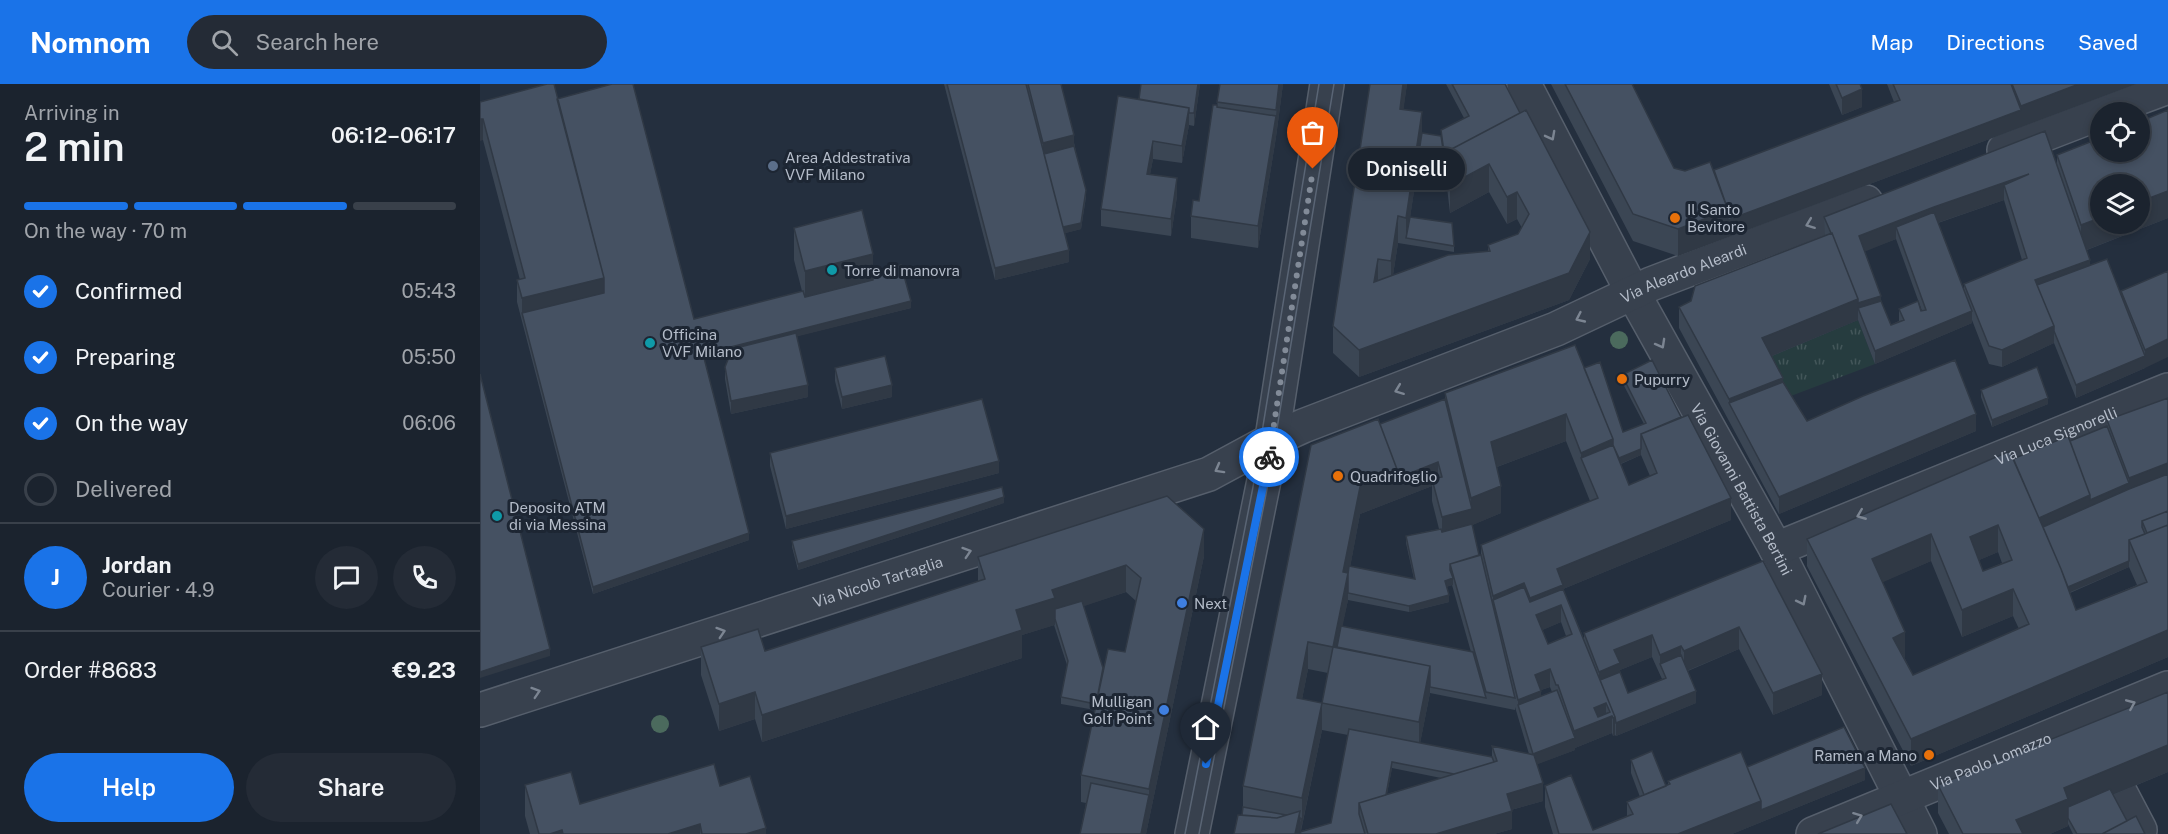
<!DOCTYPE html>
<html lang="en">
<head>
<meta charset="utf-8">
<style>
  body { margin:0; font-family:"Public Sans",sans-serif; background:#242b36; color:#f1f3f6; height:100vh; display:flex; flex-direction:column; font-size:22px; white-space:nowrap }
  * { box-sizing:border-box; margin:0 }
  p { font-size:20px; color:#a0a4aa }
  .icon { flex:none; width:33px; height:33px; fill:none; stroke:currentColor; stroke-width:2; stroke-linecap:round; stroke-linejoin:round }
  .map { position:relative; flex:1; overflow:hidden }
  .details { display:flex; flex-direction:column; background:#1b232e; width:480px }
  .details>* { flex:none }
  .controls { position:absolute; left:1610px; top:18px; display:grid; gap:12px }
  .controls a { display:grid; place-items:center; width:60px; height:60px; border-radius:50%; background:#1b232e; box-shadow:0 3px 9px #0003,0 0 0 2px #39404a; font-size:30px }
  .pin { position:absolute; display:grid; place-items:center; width:51px; height:51px; color:#fff; margin:-62px -26px; border-radius:50% 50% 50% 0; rotate:-45deg; box-shadow:0 0 6px #0007 }
  .pin .icon { rotate:45deg }
  .courier { position:absolute; display:grid; place-items:center; width:60px; height:60px; margin:-30px; border:4px solid #1a73e8; border-radius:50%; background:#fff; color:#222; box-shadow:0 2px 8px #0007 }
  .bubble { position:absolute; height:42px; border-radius:21px; background:#1b232e; box-shadow:0 3px 9px #0003,0 0 0 2px #39404a; font-size:20px; font-weight:600; line-height:42px; text-align:center }
  .summary em { font-style:normal; font-weight:600 }
  .summary div { display:flex; flex-direction:column-reverse }
  .summary { display:flex; align-items:center; justify-content:space-between; height:102px; padding:0 24px }
  h1 { font-size:39px; font-weight:600; line-height:45px }
  .bar { display:grid; grid-template-columns:repeat(4,1fr); gap:9px 6px; align-content:center; height:72px; padding:0 24px }
  .bar i { height:8px; border-radius:4px; background:#39404a }
  .bar .on { background:#1a73e8 }
  .bar p { grid-column:span 4 }
  .line { display:flex; align-items:center; gap:15px; padding:0 24px; border-top:2px solid #39404a }
  .line div { flex:1 }
  .round { display:grid; place-items:center; flex:none; width:63px; height:63px; border-radius:32px; background:#242b36 }
  ol { padding:0 24px; list-style:none }
  li { display:flex; align-items:center; gap:18px; height:66px }
  li p { margin-inline-start:auto }
  li .icon { padding:6px; border-radius:50%; background:#1a73e8; color:#fff; stroke-width:4 }
  li:last-child { color:#a0a4aa }
  li i { width:33px; height:33px; border:3px solid #39404a; border-radius:50% }
  .primary-button { display:flex; gap:12px; margin-top:auto; padding:12px 24px }
  .primary-button a { flex:1; height:69px; border-radius:36px; background:#1a73e8; color:#fff; font-size:24px; font-weight:600; line-height:69px; text-align:center }
  .primary-button a+a { background:#242b36; color:#f1f3f6 }
  header { display:flex; align-items:center; gap:36px; box-sizing:border-box; height:84px; padding:0 30px; background:#1a73e8; color:#fff }
  header strong { font-size:28px }
  nav { display:flex; gap:33px; margin-inline-start:auto; font-size:21px }
  .search { width:420px; height:54px; background:#242b36; display:flex; align-items:center; gap:15px; box-sizing:border-box; padding:0 21px; border-radius:33px; color:#a0a4aa; font-size:22px }
  main { display:flex; flex:1; min-height:0 }
  .map>svg:first-child { display:block }
  .grass { fill:url(#grass-tufts) }
  .lines { fill:none; stroke-linecap:round; stroke-linejoin:round }
  .minor-casing { stroke:#565f6c; stroke-width:36 }
  .minor { stroke:#38414e; stroke-width:33 }
  .tram { stroke:#5a6575; stroke-width:1.5 }
  .tree { fill:#4b6a5d }
  .wall { fill:#3b4654; fill-rule:evenodd }
  .shaded-wall { fill:#303945 }
  .building { fill:#455162; stroke:#303945; stroke-width:1.5; fill-rule:evenodd }
  .oneway { stroke:#7c8592 }
  .done { stroke:#828b98; stroke-width:6; stroke-dasharray:0 10.8 }
  .route { stroke:#1a73e8; stroke-width:8 }
  .service-dot { fill:#5c6f8a; stroke:#1d2633; stroke-width:2 }
  .food-dot { fill:#e8710a; stroke:#1d2633; stroke-width:2 }
  .culture-dot { fill:#0f9aa8; stroke:#1d2633; stroke-width:2 }
  .shop-dot { fill:#3f7fe0; stroke:#1d2633; stroke-width:2 }
  .labels { text-anchor:middle; dominant-baseline:central; stroke-width:6; stroke-linejoin:round; paint-order:stroke }
  .poi-label { font-size:15px; fill:#b4bcc9; stroke:#1d2633; text-anchor:start }
  .street-label { font-size:15px; fill:#b4bcc9; stroke:#1d2633 }
</style>
</head>
<body>
<header>
<strong>Nomnom</strong>
<div class="search"><svg class="icon" aria-label="search" viewBox="0 0 24 24"><circle cx="10" cy="10" r="6"/><path d="M15 15l6 6"/></svg>Search here</div>
<nav><a>Map</a><a>Directions</a><a>Saved</a></nav>
</header>
<main>
<section class="details">
<div class="summary"><div><h1>2 min</h1><p>Arriving in</p></div><em>06:12–06:17</em></div>
<div class="bar"><i class="on"></i><i class="on"></i><i class="on"></i><i></i><p>On the way · 70 m</p></div>
<ol>
<li><svg class="icon" aria-label="check" viewBox="0 0 24 24"><path d="M5 12l5 5 9-10"/></svg>Confirmed<p>05:43</p></li>
<li><svg class="icon" aria-label="check" viewBox="0 0 24 24"><path d="M5 12l5 5 9-10"/></svg>Preparing<p>05:50</p></li>
<li><svg class="icon" aria-label="check" viewBox="0 0 24 24"><path d="M5 12l5 5 9-10"/></svg>On the way<p>06:06</p></li>
<li><i></i>Delivered</li>
</ol>
<div class="line" style="height:108px"><b class="round" style="background:#1a73e8;color:#fff">J</b><div><b>Jordan</b><p>Courier · 4.9</p></div><a class="round"><svg class="icon" aria-label="chat" viewBox="0 0 24 24"><path d="M4 5h16v11H9l-5 4z"/></svg></a><a class="round"><svg class="icon" aria-label="phone" viewBox="0 0 24 24"><path d="M5 4h4l2 5-3 2q2 4 5 5l2-3 5 2v4C11 20 4 13 5 4z"/></svg></a></div>
<div class="line" style="height:78px"><div>Order #8683</div><b>€9.23</b></div>
<div class="primary-button"><a>Help</a><a>Share</a></div>
</section>
<div class="map">
<svg width="1688" height="750" viewBox="0 0 1688 750">
  <defs>
    <pattern id="grass-tufts" width="24" height="20" patternUnits="userSpaceOnUse" patternTransform="scale(1.5)"><rect width="24" height="20" fill="#263c3f"/><path d="M3 7l-1-3M5 7V3M7 7l1-3M15 17l-1-3M17 17v-4M19 17l1-3" fill="none" stroke="#435659"/></pattern>
  </defs>
  <rect width="100%" height="100%" fill="#242f3e"/>
  <path class="grass" d="M1378,236l17,44 -92,35 -21,-39z"/>
  <g class="lines">
    <g class="minor-casing">
      <g id="minor">
        <path id="s1" d="M1044,0l109,209 143,256 144,285"/>
        <path d="M1621,28l67,-25"/>
        <path d="M1524,66l96,-37"/>
        <path id="s2" d="M1296,465l392,-159"/>
        <path id="s3" d="M0,626l729,-236 61,-33 33,-15 253,-97 95,-45 215,-82"/>
        <path d="M1640,708l20,38 -7,4"/>
        <path d="M712,750l78,-383 57,-367"/>
        <path id="s4" d="M1333,750l355,-146"/>
      </g>
    </g>
    <use href="#minor" class="minor"/>
    <path class="tram" d="M705,750l68,-347 66,-403
      M719,750l68,-345 67,-405"/>
  </g>
  <g class="tree">
    <circle cx="1139" cy="256" r="9"/>
    <circle cx="180" cy="640" r="9"/>
  </g>
  <path class="wall" d="M464,0h117l25,113 -5,32 -16,4 4,29 -74,18z
    M720,0l-6,42 -5,-1 -7,38 -29,-4 -3,15 27,22 -6,40 -70,-10v-17l38,-110z
    M740,0h63l-7,53 -18,111 -67,-10v-22l8,-15 18,-94z
    M890,0h37l-4,26 19,23 19,3v-6l23,-12 -18,-34h59l85,175 -21,41 -210,77 -26,-24v-27zM939,75l25,3 6,51 39,-21 18,32 10,-5 5,9 -4,6 -30,11v6l-95,24 5,-32 56,9v-6l-44,-29z
    M1071,0h81l42,84 11,3 29,-1 180,-68 -7,-18h249l-458,172 -45,-15z
    M1349,0h31l2,23 -20,8z
    M77,15l137,220 108,-28 -8,-31v-32l79,44 38,36 -114,28 11,61 -77,17 -6,-35v-12l9,-15 -30,8 45,180 -156,54 -76,-292v-22h3l-37,-140 -3,-38z
    M1688,26v108l-81,32 3,15 31,31v-5l47,-20 -23,97 -69,30 -22,-55 -52,24 -13,-3 -17,-44v3l-97,41 -17,-44 -86,36 11,26 24,39 169,10 -197,83 -100,-186v-21l146,-71 -1,-19 233,-51v-11zM1524,116l18,60 -58,24v7l-26,-68zM1416,155l26,72 -23,-2v12l-8,4 -10,-24 -17,-50z
    M355,284l57,29 -50,12 -7,-28z
    M1104,284l39,64 21,-8 -22,-42v-7l109,145 -168,69 21,50v-6l179,-72 59,134 -49,20 -34,-66 -51,22 8,32 -80,33 -1,-1 -2,1 -1,-3 -37,15v2l-38,14 6,37 -32,9 1,19 -18,5h-260l8,-19 1,-8v-21l137,-362 65,-25v-6zM1086,357l24,60 -109,44v10h-2l-7,-30 29,-12 -4,-46zM1161,371l9,21 -21,9 -8,-21zM952,402v15l7,28 -33,7v7l8,36 -64,-12 10,-53zM972,501l19,67 -129,-26 6,-26 61,12 40,-10 -3,-15zM1081,538l5,14 -18,8 -6,-14zM1172,573l10,22 -34,14 -8,-21v-2zM828,585l20,4 -6,30 -20,-4zM1070,603l2,5 -11,4v-6zM950,609l85,17v-3l14,47 -37,-8v11l-72,-14zM842,646l26,5 -17,88 -30,8zM912,684l49,10 -54,16z
    M1501,306l67,14 -56,23 -11,-30z
    M1688,314v259l-257,109 -104,-200v-27l206,-80 57,-18 37,-15v-6zM1518,468l4,11 -19,8 -4,-11zM1451,477l31,76 51,-21 6,13 -106,46 -8,-16 -23,-77zM1649,483l8,18 -61,25 -6,-17z
    M290,369l229,20 -213,56 -16,-63z
    M524,419l-206,67 -6,-23v-6z
    M724,472l-58,278h-66l6,-31 -5,-1v-27l14,-65 -34,-6v-7l6,-32 -13,-40 -32,10v23l-260,84 -7,-23 -36,12 -18,-56v-28l64,4 213,-69v-25zM646,508l10,9 -11,51 -22,16 -20,-62z
    M1151,676l35,26 2,-1v-4l79,-14 118,13 -133,54h-179l-8,-27v-21l48,44 34,-14v-14l13,-5 -9,-24z
    M1688,688l-55,23 14,26 18,13h-72l-5,-10v2l-18,8h-101l-11,-21v-28z
    M45,701l55,19 140,-18 46,48h-236l-5,-18z"/>
  <path class="shaded-wall" d="M718,0h2l-6,42v-13z
    M799,0h4l-7,53 -18,111v-22l18,-110z
    M923,0h4l-7,52v-27z
    M1599,0h57l-458,172v-27l50,-19 293,-100v-4z
    M1382,5v18l-20,8v-17z
    M709,24v17l-7,38v-17z
    M942,28v28l-3,12v7l-12,79h-1v-20z
    M0,35h3v21l-3,1z
    M594,51v17l-31,2v-11z
    M673,57v18l-6,32v-17z
    M1009,80v28l-39,21v-28z
    M1549,90l-25,11v15l-70,24 -38,3v12l-37,15v-18l75,-29z
    M697,94v18l-6,40v-17z
    M606,106l-5,39 -19,5v-6z
    M1688,107v27l-87,34v-27l19,-7v6h39v-22z
    M1037,108v27l-10,5v-27z
    M918,132v27l-7,45v-27z
    M1110,148v27l-21,41 -210,77v-27z
    M589,166v12l-74,18v-12z
    M393,170v32l-68,17v-32z
    M898,175v27l-4,-4z
    M1610,176v18l-55,8v-6z
    M124,194v22l-82,13v-15z
    M1401,212v17l-23,-5v12l-96,40v-22l96,-39z
    M431,217v7l-208,52v-6z
    M1492,227v12l-97,41v-13z
    M1574,242v17l-52,24v-17z
    M1688,255v18l-23,11 -69,30v-13l69,-29v-6z
    M1303,294v21l-54,4v17v-21z
    M328,301v12l-77,17v-13z
    M412,301v12l-50,12v-12z
    M1568,314v6l-56,23v-7z
    M1086,330v27l-75,28v-27z
    M1496,330v17l-197,83v-17z
    M1133,355l28,10v6l-52,22 -8,-19v-5z
    M519,377v12l-213,56v-13z
    M958,378v22l-6,-5v7l-72,28 -12,65v21l-14,68 -1,-21 10,-75 17,-85 38,-15z
    M1688,379v17l-39,15v-17z
    M1649,399v12l-92,41 -2,-17 55,-24z
    M1021,402v27l-59,25v-21l29,-8v-11z
    M524,413v6l-206,67v-6z
    M1251,414v22l-168,69 -2,16v17l-25,11 -6,-13v-22l27,-29z
    M1518,441v27l-28,12v-27z
    M724,445v27l-58,278h-5l8,-39v-6z
    M269,449v7l-156,54v-7z
    M1451,450v27l-59,26v-28z
    M1649,477v6l-68,29v-6z
    M646,481v27l-71,24v9l-33,10v23l-260,84v-27l254,-105 36,-20z
    M973,494v7l-8,2v-6z
    M1044,499v22l-31,-5v-4z
    M1533,505v27l-51,21v-27z
    M969,511v7l-40,10v-6z
    M1259,543v22l-55,23v-21z
    M1688,546v27l-257,109v-27z
    M1425,548v27l-12,-21z
    M1172,551v22l-32,13v15l-21,8v-21l15,-22z
    M828,558v27l-11,56v-27z
    M1201,562v22l-21,-4v-9z
    M70,565v7l-70,22v-6z
    M950,582v27l-11,56v-27z
    M1070,585v18l-15,5v-17z
    M1342,590v21l-49,20v-22z
    M1061,607v17l-23,-3v-5z
    M1216,607v12l-80,33v-13z
    M275,608v27l-36,12v-27z
    M842,619v27l-20,95v-27z
    M1126,619v15l6,-2v17l-37,15v2l-42,16v-12l41,-16v-7l20,-23z
    M1135,633v18l-2,1v-18z
    M1688,661v27l-100,41v13l-18,8h-34v-14l48,-32z
    M912,678v6l-9,45 -19,6z
    M1385,684v12l-133,54h-54l83,-33z
    M1063,699v18l-36,10v-17z
    M820,727v23h-7z
    M1032,727v18l-18,5h-58z
    M220,740v10h-32z
    M286,744v6h-20z
    M82,746v4h-12z"/>
  <path class="building" d="M67,0h7l50,194 -82,20 -5,-18 8,-2 -42,-159h-3v-17z
    M132,0h21l61,235 109,-28 2,6 68,-17v-8l28,-7 10,36 -208,53 46,179 -156,54 -71,-274 82,-20v-15l-47,-179z
    M467,0h79l43,166 -74,18z
    M548,0h33l13,51 -31,8z
    M661,0h57l-4,29h-5v-5l-50,-9z
    M740,0h59l-3,26 -59,-8z
    M890,0h33l-3,25 22,3 -16,106 -8,-2 -7,45 -13,-2 -4,23 74,-27 42,-4 -2,-6 30,-11 11,-20 -12,-22 -10,5 -18,-33 -39,21 -4,-33 80,-42 64,122 -21,41 -210,77 -26,-24z
    M972,0h53l15,29 -74,39v15l-5,-37 28,-14z
    M1085,0h67l42,84 11,3 25,-9 18,48 -50,19 -45,-15z
    M1356,0h24l2,5 -20,9z
    M1413,0h118l10,26 -293,110v-10l-14,-40 186,-70z
    M1532,0h67l-58,22z
    M638,12l71,12 -7,38 -29,-5 -6,33 30,4 -6,41 -70,-10z
    M733,21h4v2l59,9 -18,110 -67,-10 2,-16 6,1z
    M1688,26v81l-29,11v-18h-39v34l-19,7 -24,-70 43,-17v14h39v-30z
    M1565,47l45,129 -55,20 19,46 -52,24 -13,-4 -25,-62 63,-26 -23,-73 25,-11 -95,33 -75,29 22,60 -23,7v-4l-26,-66h-1l-7,-16z
    M942,49l19,3 3,20 -25,-4z
    M594,62l12,44 -5,33 -18,4 -19,-73z
    M382,126l11,44 -68,17 -11,-43z
    M1454,128l38,99 -97,40 -17,-43 23,-7 10,24 13,-5 -5,-11 19,-8 3,10 5,-1 -30,-83z
    M930,133l42,6 2,23 -48,-8z
    M1352,149l26,66 -96,39 21,40 -54,21 -50,-92 12,-6 4,-15z
    M1627,175l38,97 -69,29 -22,-54v-5l-17,-41z
    M1688,187v68l-23,11 -24,-59z
    M316,249l12,52 -77,16 -6,-34 4,-10 11,-10z
    M1095,261l38,94 -32,14 -15,-39 -75,28 10,44 -30,12 -26,-105z
    M405,272l7,29 -50,12 -7,-29z
    M1172,276l29,57 -40,17v15l-22,9 -6,-13v-6l-29,-71 16,-6 23,70 23,-9 -24,-48z
    M1475,276l21,54 -197,83 -50,-94 54,-21 24,39 56,-25z
    M1557,283l11,31 -56,22 -11,-30z
    M0,290l70,275 -70,23z
    M1688,314v65l-39,15 -22,-58z
    M502,315l17,62 -213,55 -16,-63z
    M965,315l27,110 -30,8 -10,-38 10,-2 -4,-15 -40,16v-6l-18,-48z
    M1208,331l43,83 -174,71 6,16 -33,13 -6,-15 -31,13 -12,-51 117,-47 -17,-40 32,-13 16,40 28,-12 -16,-39z
    M898,335l20,53 -38,15 -17,85 5,1 -15,74 -25,-5 -11,56 25,5 -20,95 -59,-12 68,-341z
    M1627,342l22,57 -39,17v-5l-20,-54z
    M1588,352l22,59 -51,23 -26,-59z
    M1530,367l51,118 15,41 71,-28 -18,-42 39,-15v105l-257,109 -104,-200zM1518,441l14,35 -29,11 -13,-34zM1451,450l31,76 51,-21 16,35 -116,51 -20,-37 12,-6 -33,-73z
    M1688,390v37l-26,10v6l3,7 -16,6v21l-61,26 -7,-18 -18,-42 86,-38z
    M522,403l2,10 -206,67 -6,-23z
    M687,412l37,33 -55,260 -68,-14 27,-126 17,3 16,-74 -15,-13 -74,25 3,8 -39,12 6,20 -260,85 -7,-23 -36,12 -18,-57 57,-18 7,22 220,-72 -7,-22z
    M1688,427v14l-21,8 -5,-12z
    M992,440l7,31 -29,9v6l3,8 -8,3 4,14 -40,11 -61,-13v-19l1,-8 66,13 -9,-43 35,-7 1,3z
    M1001,471l34,143 -29,-6 -36,-128z
    M1283,477l59,113 -49,19 -34,-66 -55,24 -3,-5 -21,9 -8,-20 -38,15 6,13 -21,9 -15,-39z
    M1044,503l6,15 33,-13 52,128 -2,1 -1,-2 -38,15 -16,-46h-2l-6,-16 -15,6 6,16 -23,9 -25,-100zM1081,521l11,29 -24,10 -12,-29zM1126,619l4,9 -12,5 -4,-9z
    M602,517l21,67 -7,36 -35,-7 7,-36 -13,-42v-10z
    M861,542l132,26 13,46 -56,-11v-21l-93,-19z
    M853,563l97,19 -11,56 -97,-19z
    M1201,571l15,36 -80,32 -1,-6 -15,-37 20,-8 8,21 38,-15 -6,-14z
    M1077,606l18,48 -42,16 -15,-49z
    M1688,608v53l-104,43 4,11 -52,21 7,14h-60l-25,-49z
    M1364,643l21,41 -104,42v-9l-14,-34z
    M869,645l143,28 2,5 -40,12 -62,-12 -6,33 -27,8v11l6,20h-64l-1,-2 31,-9z
    M1012,662l42,9 9,28 -36,11 5,17 -76,23h-68l-9,-31 138,-42z
    M1172,667l14,35 -22,9 -13,-35z
    M1261,668l20,49 -83,33h-119l-14,-48 26,-11 22,55 40,-16 -6,-12 43,-18 -2,-3z
    M234,680l6,22 30,-10 16,52 -20,6h-44l-2,-10 -32,10h-105l-1,-4 -12,4h-11l-14,-49 46,-13 9,32z
    M611,699l58,12 -8,39h-61z
    M1630,705l17,32 -25,13h-25l-9,-16v-11z
    M1411,720l16,30h-89z
    M763,723l43,8 -9,3 -35,-3z
    M820,727l-5,23h-61l4,-19 39,3z
    M1656,732l9,18h-43z
    M820,734l2,1 -2,13z"/>
  <defs><path id="oneway-chevron" d="M-2-3.5L2.5 0L-2 3.5" fill="none" stroke-width="1.6" stroke-linecap="round" stroke-linejoin="round" transform="scale(1.5)"/></defs>
  <g class="oneway">
    <use href="#oneway-chevron" transform="translate(1071 52) rotate(62)"/>
    <use href="#oneway-chevron" transform="translate(1330 140) rotate(159)"/>
    <use href="#oneway-chevron" transform="translate(1100 234) rotate(155)"/>
    <use href="#oneway-chevron" transform="translate(1181 260) rotate(61)"/>
    <use href="#oneway-chevron" transform="translate(919 306) rotate(159)"/>
    <use href="#oneway-chevron" transform="translate(739 385) rotate(151)"/>
    <use href="#oneway-chevron" transform="translate(1381 431) rotate(158)"/>
    <use href="#oneway-chevron" transform="translate(487 468) rotate(-18)"/>
    <use href="#oneway-chevron" transform="translate(1322 517) rotate(63)"/>
    <use href="#oneway-chevron" transform="translate(241 548) rotate(-18)"/>
    <use href="#oneway-chevron" transform="translate(56 608) rotate(-18)"/>
    <use href="#oneway-chevron" transform="translate(1651 620) rotate(-23)"/>
    <use href="#oneway-chevron" transform="translate(1378 733) rotate(-21)"/>
  </g>
  <g class="lines">
    <path class="done" d="M789,373l44,-288"/>
    <path class="route" d="M726,680l63,-307"/>
  </g>
  <circle class="service-dot" cx="293" cy="82" r="6"/>
  <g class="food-dot">
    <circle cx="1195" cy="134" r="6"/>
    <circle cx="1142" cy="295" r="6"/>
    <circle cx="858" cy="392" r="6"/>
    <circle cx="1449" cy="671" r="6"/>
  </g>
  <g class="culture-dot">
    <circle cx="352" cy="186" r="6"/>
    <circle cx="170" cy="259" r="6"/>
    <circle cx="17" cy="432" r="6"/>
  </g>
  <g class="shop-dot">
    <circle cx="702" cy="519" r="6"/>
    <circle cx="684" cy="626" r="6"/>
  </g>
  <g class="labels">
    <g class="poi-label">
      <text x="305" y="73">Area Addestrativa<tspan x="305" dy="17">VVF Milano</tspan></text>
      <text x="1207" y="125">Il Santo<tspan x="1207" dy="17">Bevitore</tspan></text>
      <text x="364" y="186">Torre di manovra</text>
      <text x="182" y="250">Officina<tspan x="182" dy="17">VVF Milano</tspan></text>
      <text x="1154" y="295">Pupurry</text>
      <text x="870" y="392">Quadrifoglio</text>
      <text x="29" y="423">Deposito ATM<tspan x="29" dy="17">di via Messina</tspan></text>
      <text x="714" y="519">Next</text>
      <text x="672" y="617" text-anchor="end">Mulligan<tspan x="672" dy="17">Golf Point</tspan></text>
      <text x="1437" y="671" text-anchor="end">Ramen a Mano</text>
    </g>
    <g class="street-label">
      <text stroke="none"><textPath href="#s3" startOffset="1282">Via Aleardo Aleardi</textPath></text>
      <text stroke="none"><textPath href="#s2" startOffset="302">Via Luca Signorelli</textPath></text>
      <text stroke="none"><textPath href="#s1" startOffset="460">Via Giovanni Battista Bertini</textPath></text>
      <text stroke="none"><textPath href="#s3" startOffset="418">Via Nicolò Tartaglia</textPath></text>
      <text stroke="none"><textPath href="#s4" startOffset="192">Via Paolo Lomazzo</textPath></text>
    </g>
  </g>
</svg>
<div class="controls">
<a><svg class="icon" aria-label="locate" viewBox="0 0 24 24"><circle cx="12" cy="12" r="6"/><path d="M12 2v4M12 18v4M2 12h4M18 12h4"/></svg></a>
<a><svg class="icon" aria-label="layers" viewBox="0 0 24 24"><path d="M12 4l9 5-9 5-9-5zM3 14l9 5 9-5"/></svg></a>
</div>
<div class="pin" style="left:833px;top:85px;background:#ea580c"><svg class="icon" aria-label="bag" viewBox="0 0 24 24"><path d="M5 8h14l-1 12H6zM9 8a3 3 0 0 1 6 0"/></svg></div>
<div class="pin" style="left:726px;top:680px;background:#1f2937"><svg class="icon" aria-label="home" viewBox="0 0 24 24"><path d="M3 11l9-7 9 7M6 9v11h12V9"/></svg></div>
<div class="courier" style="left:789px;top:373px"><svg class="icon" aria-label="bike" viewBox="0 0 24 24"><circle cx="6" cy="16" r="4"/><circle cx="18" cy="16" r="4"/><path d="M6 16l4-8h5l3 8M10 8l3 8H6M13 5h3"/></svg></div>
<div class="bubble" style="left:868px;top:64px;width:117px">Doniselli</div>
</div>
</main>
</body>
</html>
